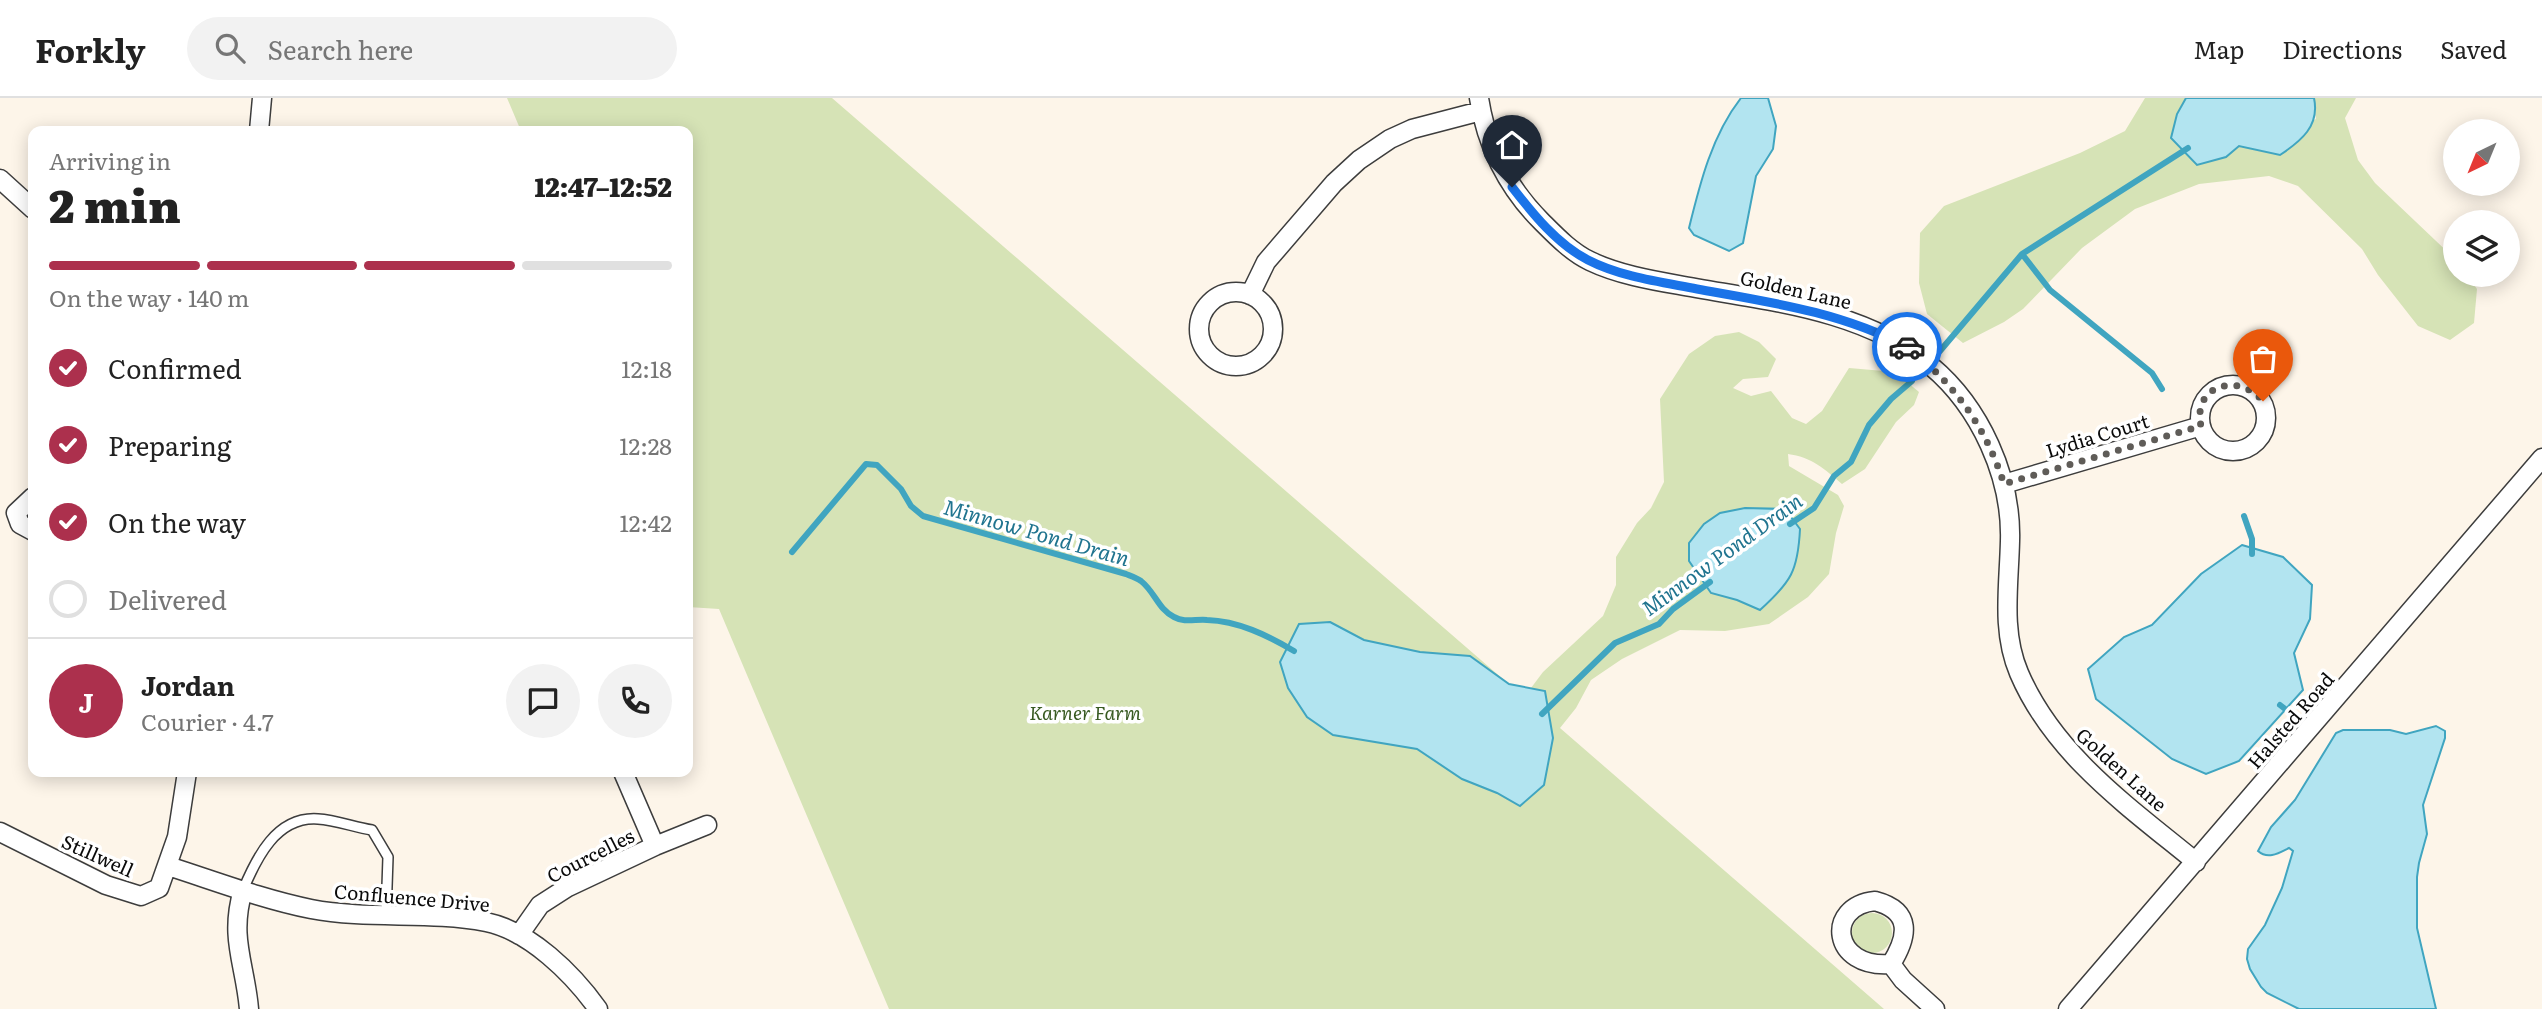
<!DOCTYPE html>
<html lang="en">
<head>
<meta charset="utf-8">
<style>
  body { margin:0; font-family:Literata,serif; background:#f2f2f2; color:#222; height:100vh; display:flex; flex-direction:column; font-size:26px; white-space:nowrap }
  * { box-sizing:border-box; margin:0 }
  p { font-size:23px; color:#767676 }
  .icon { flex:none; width:38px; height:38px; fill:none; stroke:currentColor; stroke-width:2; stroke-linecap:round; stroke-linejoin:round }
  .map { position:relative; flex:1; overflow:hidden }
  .panel { position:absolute; left:28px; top:28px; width:665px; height:651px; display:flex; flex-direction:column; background:#fff; border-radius:14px; box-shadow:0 4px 18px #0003 }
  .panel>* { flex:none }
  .needle { width:46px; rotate:223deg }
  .tools { position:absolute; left:2443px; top:21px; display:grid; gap:14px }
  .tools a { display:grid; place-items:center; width:77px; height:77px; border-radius:50%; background:#fff; box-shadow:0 4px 18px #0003; font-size:35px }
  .pin { position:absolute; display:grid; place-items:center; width:60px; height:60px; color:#fff; margin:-72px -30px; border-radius:50% 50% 50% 0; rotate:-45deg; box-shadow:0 0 7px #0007 }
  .pin .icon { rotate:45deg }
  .courier { position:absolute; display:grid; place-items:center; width:70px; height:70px; margin:-35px; border:5px solid #1a73e8; border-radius:50%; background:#fff; color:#222; box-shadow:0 2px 9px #0007 }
  .headline em { font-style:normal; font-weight:800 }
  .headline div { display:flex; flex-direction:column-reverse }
  .headline { display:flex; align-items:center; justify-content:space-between; height:119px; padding:0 21px }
  h1 { font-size:46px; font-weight:800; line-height:52px }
  .bar { display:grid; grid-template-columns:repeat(4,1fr); gap:10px 7px; align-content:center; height:84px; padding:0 21px }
  .bar i { height:9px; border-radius:5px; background:#e0e0e0 }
  .bar .selected { background:#ac304d }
  .bar p { grid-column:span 4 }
  .line { display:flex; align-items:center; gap:18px; padding:0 21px; border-top:2px solid #e0e0e0 }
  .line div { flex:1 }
  .round { display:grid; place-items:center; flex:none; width:74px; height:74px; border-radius:37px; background:#f2f2f2 }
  ol { padding:0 21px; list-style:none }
  li { display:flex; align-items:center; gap:21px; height:77px }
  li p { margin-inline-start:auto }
  li .icon { padding:7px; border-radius:50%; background:#ac304d; color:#fff; stroke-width:4 }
  li:last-child { color:#767676 }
  li i { width:38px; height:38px; border:4px solid #e0e0e0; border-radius:50% }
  header { display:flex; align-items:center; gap:42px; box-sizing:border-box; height:98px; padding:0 35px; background:#fff; border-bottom:2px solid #e0e0e0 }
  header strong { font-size:33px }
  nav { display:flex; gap:38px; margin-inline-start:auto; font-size:24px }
  .search { width:490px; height:63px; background:#f2f2f2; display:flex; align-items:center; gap:18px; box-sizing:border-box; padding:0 24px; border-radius:38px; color:#767676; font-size:26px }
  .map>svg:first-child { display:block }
  .green { fill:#d6e3b6; fill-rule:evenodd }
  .water { fill:#b2e4f0; stroke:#40a5c0; stroke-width:2 }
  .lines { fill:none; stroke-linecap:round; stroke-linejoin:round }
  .stream { stroke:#40a5c0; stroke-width:6 }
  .service-casing { stroke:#3d3d3d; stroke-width:12 }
  .minor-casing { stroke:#3d3d3d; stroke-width:21 }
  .service { stroke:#fff; stroke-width:9 }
  .minor { stroke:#fff; stroke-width:18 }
  .done { stroke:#5f5c58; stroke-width:7; stroke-dasharray:0 12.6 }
  .route { stroke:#1a73e8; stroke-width:9 }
  .labels { text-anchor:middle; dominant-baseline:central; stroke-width:7; stroke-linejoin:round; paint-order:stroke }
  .street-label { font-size:19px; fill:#0a0a0a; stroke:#fff }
  .park-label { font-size:19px; font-style:italic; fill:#385a21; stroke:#fff }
  .water-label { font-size:21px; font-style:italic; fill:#20748f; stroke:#fff }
</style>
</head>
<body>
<header>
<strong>Forkly</strong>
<div class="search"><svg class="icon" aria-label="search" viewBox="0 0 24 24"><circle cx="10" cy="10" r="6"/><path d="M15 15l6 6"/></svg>Search here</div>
<nav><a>Map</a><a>Directions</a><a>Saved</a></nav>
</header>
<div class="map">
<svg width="2542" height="911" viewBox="0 0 2542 911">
  <rect width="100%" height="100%" fill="#fdf5e9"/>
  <path class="green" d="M507,0h325l717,621 -4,-28 -14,-3 12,-16 60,-56 13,-31v-28l21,-34 14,-15 13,-26 -4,-83 29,-45 26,-18 24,-4 20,10 17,17 -8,18 -25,2 -10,9 18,8 20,-5 21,27 14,6 16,-13 27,-43 46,4 24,20 -5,13 -18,17 -31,47 -23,15c-17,-15 -31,-27 -54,-30l1,12 49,29 6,11 -8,27 -7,41 -21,23 -39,27 -44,7 -45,-1 -58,29 -31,21 -15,28 -16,20 324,281h-995l-170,-400 -31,-2v-476h-167zM1720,415l40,97 -23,-10 -26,-7z
    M2145,0h41l-9,16 49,43 13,-11 14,2 63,-29 -2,-21h42l-11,20 13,42 17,23 80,76v16h12l10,14 -3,34 -24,17 -32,-14 -40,-51 -16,-26 -64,-63 -29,-10 -70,8 -64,25 -53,39 -59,61 -19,13 -41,21 -36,-29 -8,-31 1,-50 24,-27 136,-53 45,-22z
    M1852 835a20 20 0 1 1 40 0a20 20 0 1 1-40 0Z"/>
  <path class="water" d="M1741,0h27l8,28 -3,23 -17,27 -13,67 -14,8 -35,-16 -5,-7c11,-45 23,-93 52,-130z
    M2186,0h128c6,28 -13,43 -34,57l-41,-9 -13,11 -29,8 -26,-27 6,-24z
    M1745,410l40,1 15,20c-2,42 -9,53 -40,81l-23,-10 -26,-7 -22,-32v-18l15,-19 16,-11z
    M2242,447l41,12 29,28 -2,34 -16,34 9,37 -64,71 -33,13 -34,-15 -76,-60 -8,-30 36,-32 28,-12 49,-51z
    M1330,524l34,18 56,12 50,4 39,28 36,7 8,47 -9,47 -24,21 -23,-13 -35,-14 -45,-30 -84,-14 -26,-18 -19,-29 -8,-26 19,-38z
    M2436,628l9,5v7l-22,67 4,29 -8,29 -2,14v51l19,81h-137l-32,-16 -6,-6 -11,-18 -3,-10 1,-10 17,-24 17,-37 11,-37 -4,-3c-10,5 -21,12 -31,3l13,-24 24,-27 41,-67 7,-3h47l16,4z"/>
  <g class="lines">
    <path class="stream" d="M2022,156l28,36 102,83 10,16
      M1940,253l82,-97 166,-106
      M2244,418l8,23v15
      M1790,426l24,-16 20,-32 17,-14 18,-37 22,-26 21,-18
      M792,454l74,-88 11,1 24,24 10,17 12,10 203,58c5,2 11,4 15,7 14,11 17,28 33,36 11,6 21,2 33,3 31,1 60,15 87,31
      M2280,607l18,14
      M1542,616l73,-71 44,-19 14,-15 37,-27"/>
    <g class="service-casing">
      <path id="service" d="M243,792c13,-31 33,-74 75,-71 17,1 36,8 54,11l16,27 -2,59"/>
    </g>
    <g class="minor-casing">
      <path id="minor" d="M1479,0c7,46 28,89 62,123 14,14 30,31 49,40 27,13 60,19 89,24 85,16 184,23 252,81 49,41 81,111 79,175 -1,45 -9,90 9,132 35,82 110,134 177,189
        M259,33l3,-33
        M0,81l33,30
        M1199 231a37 37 0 1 1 74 0a37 37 0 1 1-74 0Z
        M1250,197l16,-33 68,-79 25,-23 31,-21 22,-10 69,-18
        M2200 320a33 33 0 1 1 66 0a33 33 0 1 1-66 0Z
        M2004,386l197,-58
        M33,399l-17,16 4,11 13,7
        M0,734l106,53 35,11 18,-8 18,-51 10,-65
        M655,748l52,-21
        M168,768c47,15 94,33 143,43 58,11 118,2 175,13 44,9 87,52 112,87
        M243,792c-14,48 2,73 6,119
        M1875,803c38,10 33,36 16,63 -60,5 -66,-58 -16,-63z
        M519,837l21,-30 28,-18 87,-41 -32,-74
        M1891,866l12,16 32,29
        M2068,911l474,-551"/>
    </g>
    <use href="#service" class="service"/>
    <use href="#minor" class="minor"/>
  </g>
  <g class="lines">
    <path class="done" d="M1907,249c47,36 79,80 97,137l197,-58c-9,-41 37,-54 62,-25"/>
    <path class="route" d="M1512,89c21,27 45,57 76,73 33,17 73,22 109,29 72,13 144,23 210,58"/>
  </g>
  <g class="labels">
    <g class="street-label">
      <text transform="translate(1796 191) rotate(13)">Golden Lane</text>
      <text transform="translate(2097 337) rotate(-17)">Lydia Court</text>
      <text transform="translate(2290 622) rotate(-49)">Halsted Road</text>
      <text transform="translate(2122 671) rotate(42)">Golden Lane</text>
      <text transform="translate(98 757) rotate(24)">Stillwell</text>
      <text transform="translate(590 757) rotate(-27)">Courcelles</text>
      <text transform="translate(412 799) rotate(5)">Confluence Drive</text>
    </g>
    <g class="park-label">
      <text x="1085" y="614">Karner Farm</text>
    </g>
    <g class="water-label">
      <text transform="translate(1037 433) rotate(16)">Minnow Pond Drain</text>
      <text transform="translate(1721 455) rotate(-36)">Minnow Pond Drain</text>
    </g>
  </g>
</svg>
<div class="tools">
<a><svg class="needle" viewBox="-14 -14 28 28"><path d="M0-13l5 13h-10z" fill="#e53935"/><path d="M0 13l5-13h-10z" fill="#767676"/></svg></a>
<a><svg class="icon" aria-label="layers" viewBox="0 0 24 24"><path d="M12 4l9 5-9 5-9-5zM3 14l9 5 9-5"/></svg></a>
</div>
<div class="pin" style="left:2263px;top:303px;background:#ea580c"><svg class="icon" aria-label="bag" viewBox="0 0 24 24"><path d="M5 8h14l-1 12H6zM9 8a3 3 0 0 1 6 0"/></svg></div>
<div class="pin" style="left:1512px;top:89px;background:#1f2937"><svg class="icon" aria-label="home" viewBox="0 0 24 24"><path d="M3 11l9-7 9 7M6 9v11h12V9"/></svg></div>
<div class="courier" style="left:1907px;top:249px"><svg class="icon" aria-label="car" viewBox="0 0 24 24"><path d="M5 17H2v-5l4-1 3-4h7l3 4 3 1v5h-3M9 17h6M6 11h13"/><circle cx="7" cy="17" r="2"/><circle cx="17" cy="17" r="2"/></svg></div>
<section class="panel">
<div class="headline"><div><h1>2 min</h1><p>Arriving in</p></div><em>12:47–12:52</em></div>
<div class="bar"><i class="selected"></i><i class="selected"></i><i class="selected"></i><i></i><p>On the way · 140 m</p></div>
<ol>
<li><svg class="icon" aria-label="check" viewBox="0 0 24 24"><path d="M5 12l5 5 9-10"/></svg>Confirmed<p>12:18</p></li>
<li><svg class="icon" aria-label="check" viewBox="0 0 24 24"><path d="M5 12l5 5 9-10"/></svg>Preparing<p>12:28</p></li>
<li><svg class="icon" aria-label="check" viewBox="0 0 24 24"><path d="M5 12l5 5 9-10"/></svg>On the way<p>12:42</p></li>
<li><i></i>Delivered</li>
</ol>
<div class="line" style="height:126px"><b class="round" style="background:#ac304d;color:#fff">J</b><div><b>Jordan</b><p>Courier · 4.7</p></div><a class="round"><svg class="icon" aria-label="chat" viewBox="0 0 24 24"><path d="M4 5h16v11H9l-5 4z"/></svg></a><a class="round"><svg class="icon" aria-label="phone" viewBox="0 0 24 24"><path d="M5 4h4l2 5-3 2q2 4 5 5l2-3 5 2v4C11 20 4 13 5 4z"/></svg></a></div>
</section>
</div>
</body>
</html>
